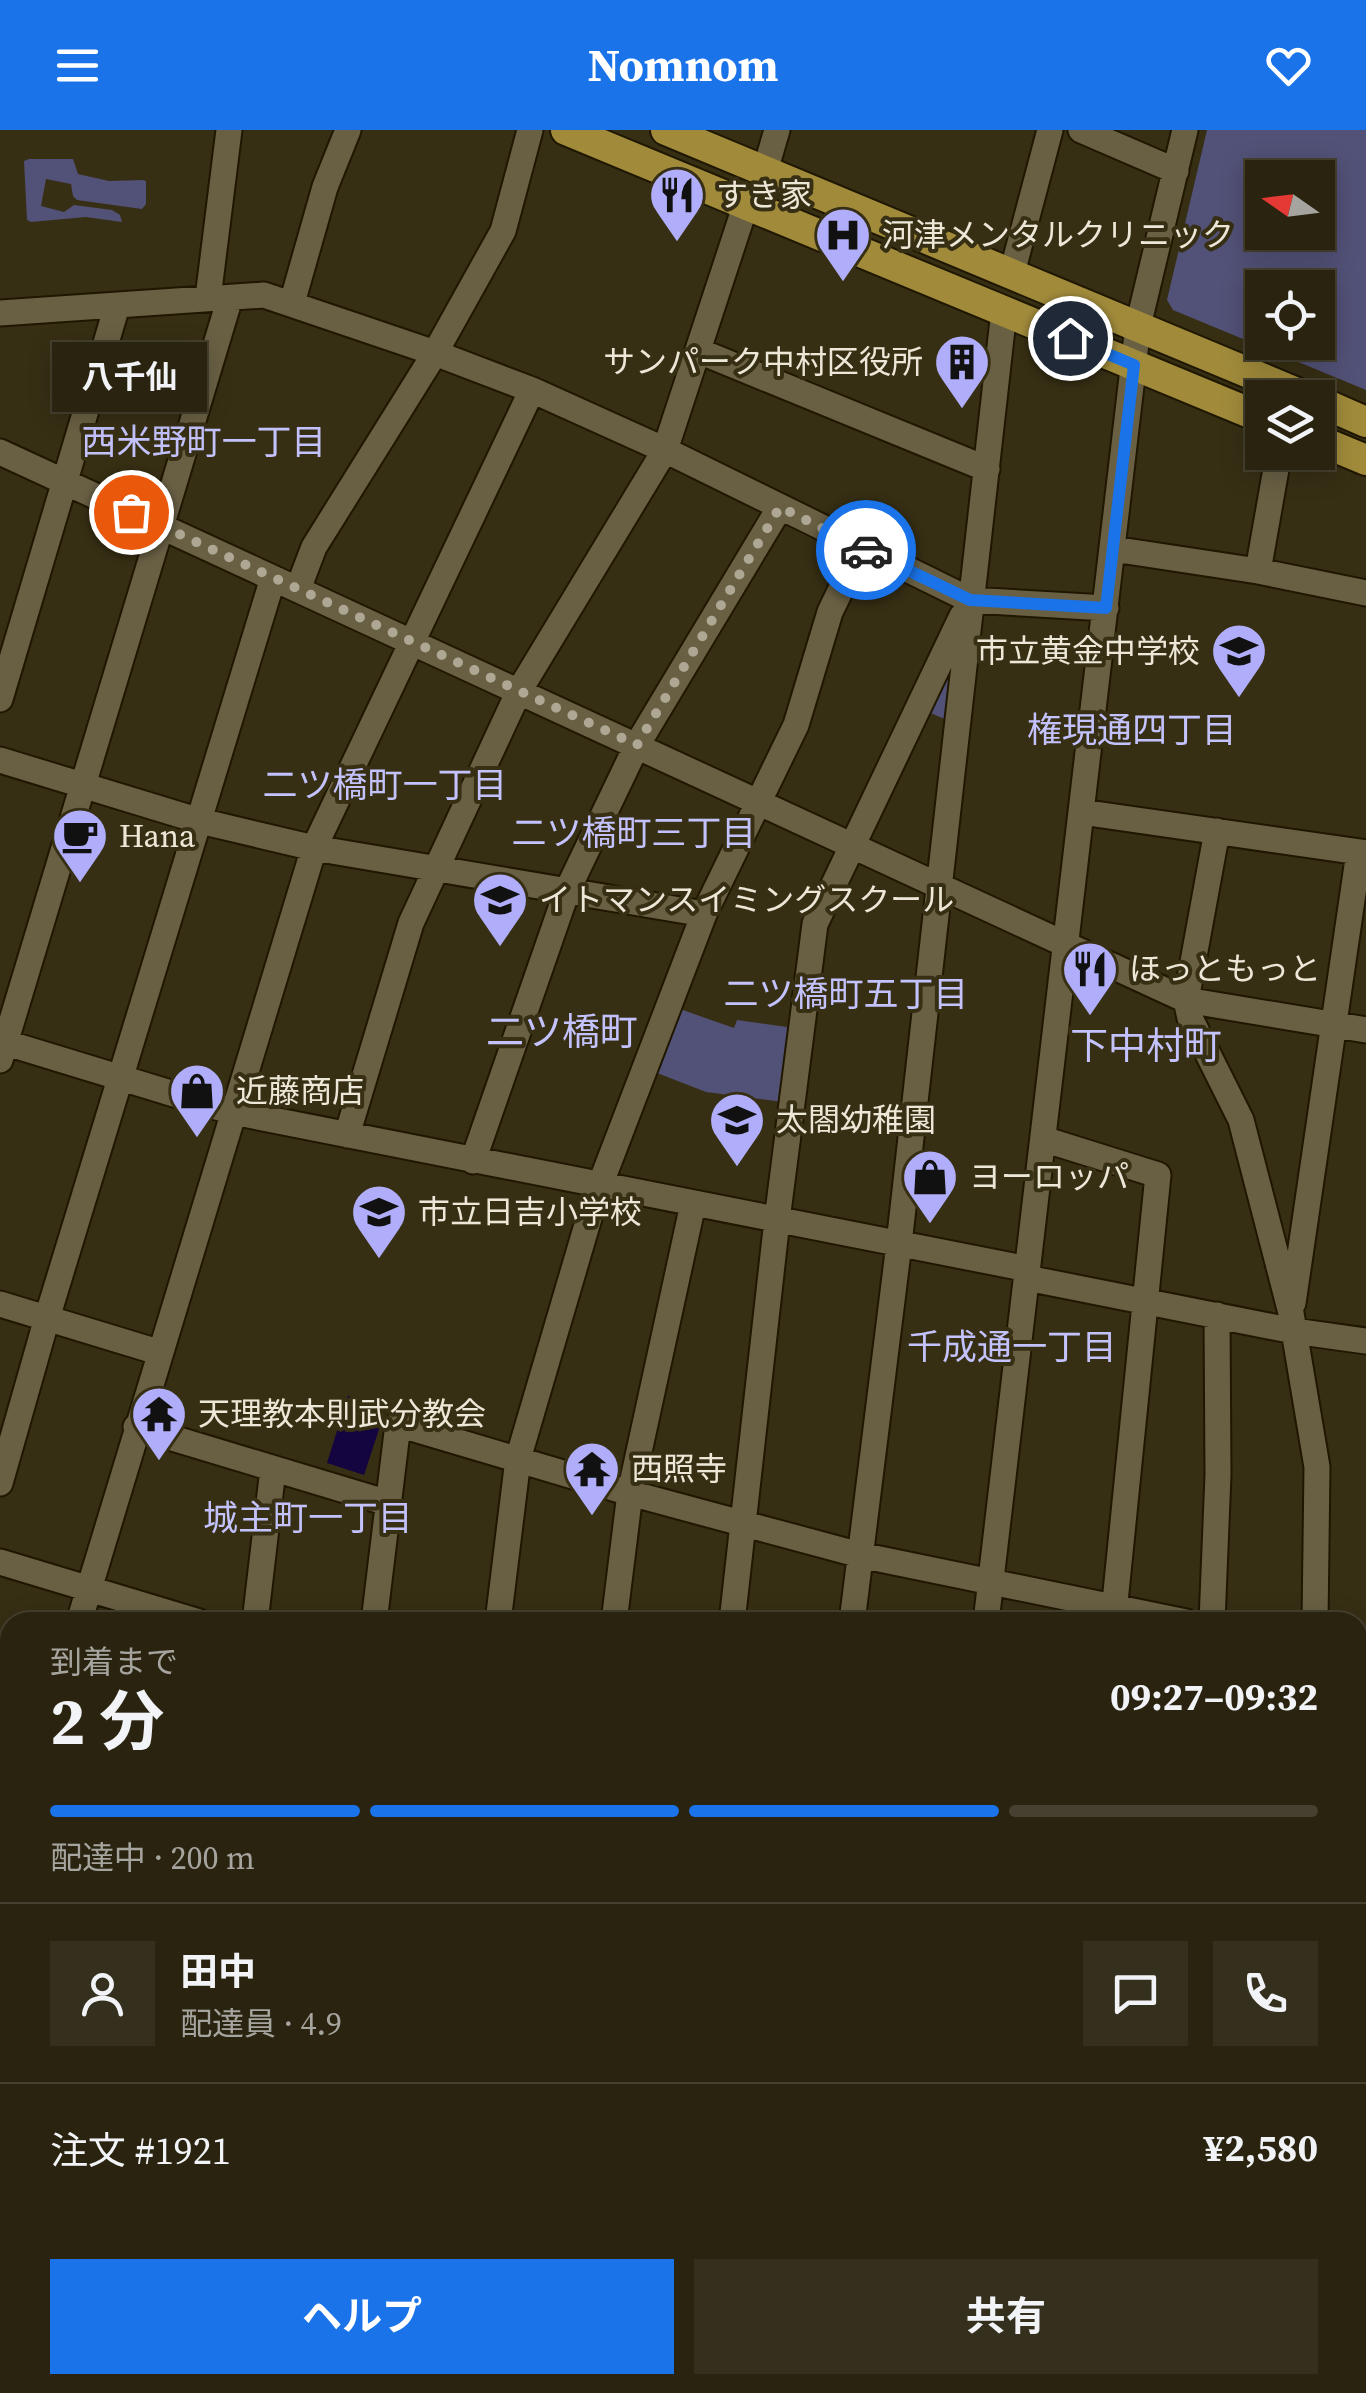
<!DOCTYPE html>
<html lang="ja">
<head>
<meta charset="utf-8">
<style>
  body { margin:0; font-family:"Source Serif 4","Noto Sans JP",serif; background:#352f1d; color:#f1f3f6; height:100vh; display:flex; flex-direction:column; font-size:38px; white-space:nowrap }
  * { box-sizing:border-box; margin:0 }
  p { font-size:32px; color:#a5a49e }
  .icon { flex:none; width:55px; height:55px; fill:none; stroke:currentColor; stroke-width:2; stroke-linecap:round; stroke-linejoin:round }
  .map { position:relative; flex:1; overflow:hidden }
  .side { position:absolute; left:0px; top:1482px; width:1368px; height:782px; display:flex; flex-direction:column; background:#29230f; border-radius:30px 30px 0 0; box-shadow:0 5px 25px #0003,0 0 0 2px #45402f }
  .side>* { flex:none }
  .needle { width:65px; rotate:284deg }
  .tools { position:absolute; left:1245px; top:30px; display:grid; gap:20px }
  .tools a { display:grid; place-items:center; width:90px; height:90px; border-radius:0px; background:#29230f; box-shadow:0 5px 25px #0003,0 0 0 2px #45402f; font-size:50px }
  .pin { position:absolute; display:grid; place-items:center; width:85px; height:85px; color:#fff; margin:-42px; border:5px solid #fff; border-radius:50%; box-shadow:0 2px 10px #0007 }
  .courier { position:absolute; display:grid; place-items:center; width:100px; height:100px; margin:-50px; border:8px solid #1a73e8; border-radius:50%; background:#fff; color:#222; box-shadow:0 2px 12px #0007 }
  .bubble { position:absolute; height:70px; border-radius:0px; background:#29230f; box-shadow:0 5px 25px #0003,0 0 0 2px #45402f; font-size:32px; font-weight:700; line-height:70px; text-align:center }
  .overview em { font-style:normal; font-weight:700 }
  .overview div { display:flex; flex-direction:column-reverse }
  .overview { display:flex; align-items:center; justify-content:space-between; height:170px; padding:0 50px }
  h1 { font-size:65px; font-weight:700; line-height:75px }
  .bar { display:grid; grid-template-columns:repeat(4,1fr); gap:15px 10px; align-content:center; height:120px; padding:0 50px }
  .bar i { height:12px; border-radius:8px; background:#45402f }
  .bar .current { background:#1a73e8 }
  .bar p { grid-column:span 4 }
  .line { display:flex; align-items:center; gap:25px; padding:0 50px; border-top:2px solid #45402f }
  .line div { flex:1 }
  .round { display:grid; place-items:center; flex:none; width:105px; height:105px; border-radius:0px; background:#352f1d }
  .button { display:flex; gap:20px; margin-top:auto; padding:20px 50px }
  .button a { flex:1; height:115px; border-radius:0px; background:#1a73e8; color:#fff; font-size:40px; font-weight:700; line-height:115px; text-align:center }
  .button a+a { background:#352f1d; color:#f1f3f6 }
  header { display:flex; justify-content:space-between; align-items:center; height:130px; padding:0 50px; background:#1a73e8; color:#fff; font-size:45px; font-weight:700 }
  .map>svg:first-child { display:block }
  .green { fill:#525177; fill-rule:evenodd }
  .water { fill:#14043f }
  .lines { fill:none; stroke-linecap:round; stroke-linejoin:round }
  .minor-casing { stroke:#1f1700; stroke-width:29 }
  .major-casing { stroke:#1f1700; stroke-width:34 }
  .minor { stroke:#696044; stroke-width:25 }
  .major { stroke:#a18b3b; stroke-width:30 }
  .done { stroke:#ada793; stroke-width:10; stroke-dasharray:0 18 }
  .route { stroke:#1a73e8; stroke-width:12 }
  .labels { text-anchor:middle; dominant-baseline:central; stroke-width:8; stroke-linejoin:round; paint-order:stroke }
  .poi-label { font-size:32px; fill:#ece7d7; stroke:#372f14; text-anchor:start }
  .neighbourhood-label { font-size:35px; fill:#c3c2fc; stroke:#372f14 }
  .quarter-label { font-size:38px; fill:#c3c2fc; stroke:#372f14 }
</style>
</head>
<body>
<header><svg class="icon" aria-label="menu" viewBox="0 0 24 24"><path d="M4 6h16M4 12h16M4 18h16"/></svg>Nomnom<svg class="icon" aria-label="heart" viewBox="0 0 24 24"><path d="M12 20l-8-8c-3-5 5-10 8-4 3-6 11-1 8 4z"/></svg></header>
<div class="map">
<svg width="1366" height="2263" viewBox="0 0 1366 2263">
  <rect width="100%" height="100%" fill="#372f14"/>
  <path class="green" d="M1207,0h159v260l-193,-80 -6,-10zM1262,48h56v54h-56zM1262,158h56v54h-56z
    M29,29h44l5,15 31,7 34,-1 3,1v23l-4,5 -65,-9 -4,-4 -2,-12 -25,-5 -5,27 23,6 10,-7 38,5 8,5 2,7 -36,-5 -55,5 -4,-2 -3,-59z
    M949,537l10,5 -7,50 -24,-10z
    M677,878l57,20 3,-8 57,8 -10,74 -78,-10 -54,-21z"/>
  <path class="water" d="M348,1266l38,12 -22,67 -37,-12z"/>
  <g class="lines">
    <g class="minor-casing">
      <path id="minor" d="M1081,0l95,41
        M765,41l12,-41
        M1012,143l38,-143
        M208,168l21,-168
        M292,173l33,-116 23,-57
        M0,183l264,-18 171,58 97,37 133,60 305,150 136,8
        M699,221l288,118
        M0,322l1186,548 180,30
        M1113,419l145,22 108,22
        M1258,441l21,-119
        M298,459l16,-42 121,-194 68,-122 27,-101
        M0,569l117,-393
        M0,630l200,61 114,27 390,66
        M1081,682l285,41
        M1217,701l-31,169 4,18 51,102 50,193 26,154 -2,155
        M0,911l233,71 795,157
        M0,930l230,-762
        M347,1005l64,-212 108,-232 146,-241 81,-246
        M1043,1009l115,36 -45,447
        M473,1031l94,-270 70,-146 143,-238
        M1027,1148l267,53 72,10
        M1293,1173l66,-451
        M0,1174l158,48
        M136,1297l252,76
        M0,1353l47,-165 226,-740
        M0,1432l199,60
        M79,1492l235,-774 218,-458
        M255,1492l18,-153
        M374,1492l24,-198 232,69 230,62 326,67
        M498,1492l20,-163 76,-258 110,-287 92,-189 34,-113 31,-64
        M614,1492l16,-129 63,-289
        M732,1492l45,-402 38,-296 147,-308
        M852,1492l47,-378 105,-933
        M986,1492l152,-1296 47,-196
        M1212,1492l6,-147 -1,-160
        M1358,1529l8,1
        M0,1745l10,-35
        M1358,1836l8,2
        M0,2185h10
        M35,2255l2,8
        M170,2255l2,8
        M304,2255l2,8
        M399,2263l1,-8
        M520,2263v-8
        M633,2263l1,-8
        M761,2263v-8
        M898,2263l1,-8
        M1006,2263l54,-8
        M1139,2263l30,-8
        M1226,2263l1,-8
        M1356,2263l6,-38 4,-116"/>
    </g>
    <g class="major-casing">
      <path id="major" d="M566,0l696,288
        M666,0l643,268
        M1318,271l48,21
        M1318,310l48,20
        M0,1964l10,1
        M1358,2070l8,2"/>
    </g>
    <use href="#minor" class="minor"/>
    <use href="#major" class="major"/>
  </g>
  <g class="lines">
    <path class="done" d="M131,382l506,233 143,-238 86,43"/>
    <path class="route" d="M866,420l104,50 136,8 28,-243 -64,-27"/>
  </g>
  <defs>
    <g id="restaurant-pin" transform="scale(2.875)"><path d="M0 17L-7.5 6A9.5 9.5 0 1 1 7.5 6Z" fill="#b0aefa" stroke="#372f14"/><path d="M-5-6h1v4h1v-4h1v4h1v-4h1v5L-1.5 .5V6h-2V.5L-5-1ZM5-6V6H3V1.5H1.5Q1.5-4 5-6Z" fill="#111"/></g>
    <g id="hospital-pin" transform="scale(2.875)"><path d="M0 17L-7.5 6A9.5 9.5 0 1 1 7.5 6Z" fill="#b0aefa" stroke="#372f14"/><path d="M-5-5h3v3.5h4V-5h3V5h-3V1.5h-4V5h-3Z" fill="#111"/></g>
    <g id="building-pin" transform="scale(2.875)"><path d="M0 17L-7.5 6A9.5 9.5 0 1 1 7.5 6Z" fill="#b0aefa" stroke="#372f14"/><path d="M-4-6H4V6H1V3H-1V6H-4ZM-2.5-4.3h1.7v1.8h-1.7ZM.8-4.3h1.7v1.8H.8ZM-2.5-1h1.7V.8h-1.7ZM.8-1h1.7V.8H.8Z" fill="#111"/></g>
    <g id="school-pin" transform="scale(2.875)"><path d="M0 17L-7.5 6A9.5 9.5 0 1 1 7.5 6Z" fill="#b0aefa" stroke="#372f14"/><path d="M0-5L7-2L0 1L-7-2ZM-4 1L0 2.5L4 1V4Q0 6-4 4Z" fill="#111"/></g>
    <g id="cafe-pin" transform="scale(2.875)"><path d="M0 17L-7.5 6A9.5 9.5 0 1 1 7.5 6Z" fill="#b0aefa" stroke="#372f14"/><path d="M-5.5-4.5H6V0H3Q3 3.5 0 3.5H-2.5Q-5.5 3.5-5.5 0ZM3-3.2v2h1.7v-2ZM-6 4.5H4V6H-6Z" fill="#111"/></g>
    <g id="university-pin" transform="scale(2.875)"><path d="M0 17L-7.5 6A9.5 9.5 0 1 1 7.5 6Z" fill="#b0aefa" stroke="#372f14"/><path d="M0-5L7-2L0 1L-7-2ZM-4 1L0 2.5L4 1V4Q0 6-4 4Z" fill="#111"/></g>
    <g id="shop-pin" transform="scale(2.875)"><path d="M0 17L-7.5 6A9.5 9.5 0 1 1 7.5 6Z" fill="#b0aefa" stroke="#372f14"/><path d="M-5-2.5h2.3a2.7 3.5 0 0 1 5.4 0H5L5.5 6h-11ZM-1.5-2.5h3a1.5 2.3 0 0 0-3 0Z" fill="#111"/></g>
    <g id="temple-pin" transform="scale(2.875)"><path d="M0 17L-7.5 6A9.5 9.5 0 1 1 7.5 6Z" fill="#b0aefa" stroke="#372f14"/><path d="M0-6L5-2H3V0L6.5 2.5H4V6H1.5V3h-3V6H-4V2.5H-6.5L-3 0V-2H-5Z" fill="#111"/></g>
  </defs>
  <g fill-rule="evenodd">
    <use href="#restaurant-pin" x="677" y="65"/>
    <use href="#hospital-pin" x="843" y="105"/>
    <use href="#building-pin" x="962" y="232"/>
    <use href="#school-pin" x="1239" y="521"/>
    <use href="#cafe-pin" x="80" y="706"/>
    <use href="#university-pin" x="500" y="770"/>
    <use href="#restaurant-pin" x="1090" y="839"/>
    <use href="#shop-pin" x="197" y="961"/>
    <use href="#school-pin" x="737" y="990"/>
    <use href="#shop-pin" x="930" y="1047"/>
    <use href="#school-pin" x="379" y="1082"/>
    <use href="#temple-pin" x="159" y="1284"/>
    <use href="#temple-pin" x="592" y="1339"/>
  </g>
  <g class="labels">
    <g class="poi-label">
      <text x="716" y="65">すき家</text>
      <text x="882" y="105">河津メンタルクリニック</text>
      <text x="923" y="232" text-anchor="end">サンパーク中村区役所</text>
      <text x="1200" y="521" text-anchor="end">市立黄金中学校</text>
      <text x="119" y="706">Hana</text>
      <text x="539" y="770">イトマンスイミングスクール</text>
      <text x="1129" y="839">ほっともっと</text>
      <text x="236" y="961">近藤商店</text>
      <text x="776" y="990">太閤幼稚園</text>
      <text x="969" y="1047">ヨーロッパ</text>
      <text x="418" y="1082">市立日吉小学校</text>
      <text x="198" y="1284">天理教本則武分教会</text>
      <text x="631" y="1339">西照寺</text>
    </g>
    <g class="neighbourhood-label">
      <text x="204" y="312">西米野町一丁目</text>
      <text x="1132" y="600">権現通四丁目</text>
      <text x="385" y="655">二ツ橋町一丁目</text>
      <text x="634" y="703">二ツ橋町三丁目</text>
      <text x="846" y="864">二ツ橋町五丁目</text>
      <text x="1012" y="1217">千成通一丁目</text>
      <text x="308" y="1388">城主町一丁目</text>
    </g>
    <g class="quarter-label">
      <text x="562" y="902">二ツ橋町</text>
      <text x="1146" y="916">下中村町</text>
    </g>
  </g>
</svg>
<div class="tools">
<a><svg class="needle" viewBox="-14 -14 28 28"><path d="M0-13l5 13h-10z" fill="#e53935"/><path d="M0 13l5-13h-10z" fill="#a5a49e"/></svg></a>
<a><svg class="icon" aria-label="locate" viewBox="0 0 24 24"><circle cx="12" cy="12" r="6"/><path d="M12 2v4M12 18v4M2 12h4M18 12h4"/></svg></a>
<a><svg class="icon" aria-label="layers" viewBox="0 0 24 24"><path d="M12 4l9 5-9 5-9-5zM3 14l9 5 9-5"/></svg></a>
</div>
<div class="pin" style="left:131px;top:382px;background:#ea580c"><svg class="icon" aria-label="bag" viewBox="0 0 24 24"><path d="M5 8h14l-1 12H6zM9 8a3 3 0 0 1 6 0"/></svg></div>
<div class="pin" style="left:1070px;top:208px;background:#1f2937"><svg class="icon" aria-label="home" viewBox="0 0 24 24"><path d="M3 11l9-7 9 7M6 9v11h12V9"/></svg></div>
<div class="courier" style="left:866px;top:420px"><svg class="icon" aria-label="car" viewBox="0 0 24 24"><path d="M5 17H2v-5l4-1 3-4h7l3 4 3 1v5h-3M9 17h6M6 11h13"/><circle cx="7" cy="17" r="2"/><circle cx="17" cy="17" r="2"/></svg></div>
<div class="bubble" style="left:52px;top:212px;width:155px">八千仙</div>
<section class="side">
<div class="overview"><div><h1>2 分</h1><p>到着まで</p></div><em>09:27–09:32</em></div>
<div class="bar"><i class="current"></i><i class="current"></i><i class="current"></i><i></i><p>配達中 · 200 m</p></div>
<div class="line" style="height:180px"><a class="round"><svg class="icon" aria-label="person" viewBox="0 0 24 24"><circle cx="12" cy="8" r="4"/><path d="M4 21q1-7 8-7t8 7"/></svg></a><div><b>田中</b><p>配達員 · 4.9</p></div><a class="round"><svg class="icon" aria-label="chat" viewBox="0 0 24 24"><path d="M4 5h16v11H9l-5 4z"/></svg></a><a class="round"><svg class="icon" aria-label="phone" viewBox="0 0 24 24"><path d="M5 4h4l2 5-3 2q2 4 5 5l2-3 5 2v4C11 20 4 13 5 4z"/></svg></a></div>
<div class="line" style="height:130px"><div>注文 #1921</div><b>¥2,580</b></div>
<div class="button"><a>ヘルプ</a><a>共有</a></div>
</section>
</div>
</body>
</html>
